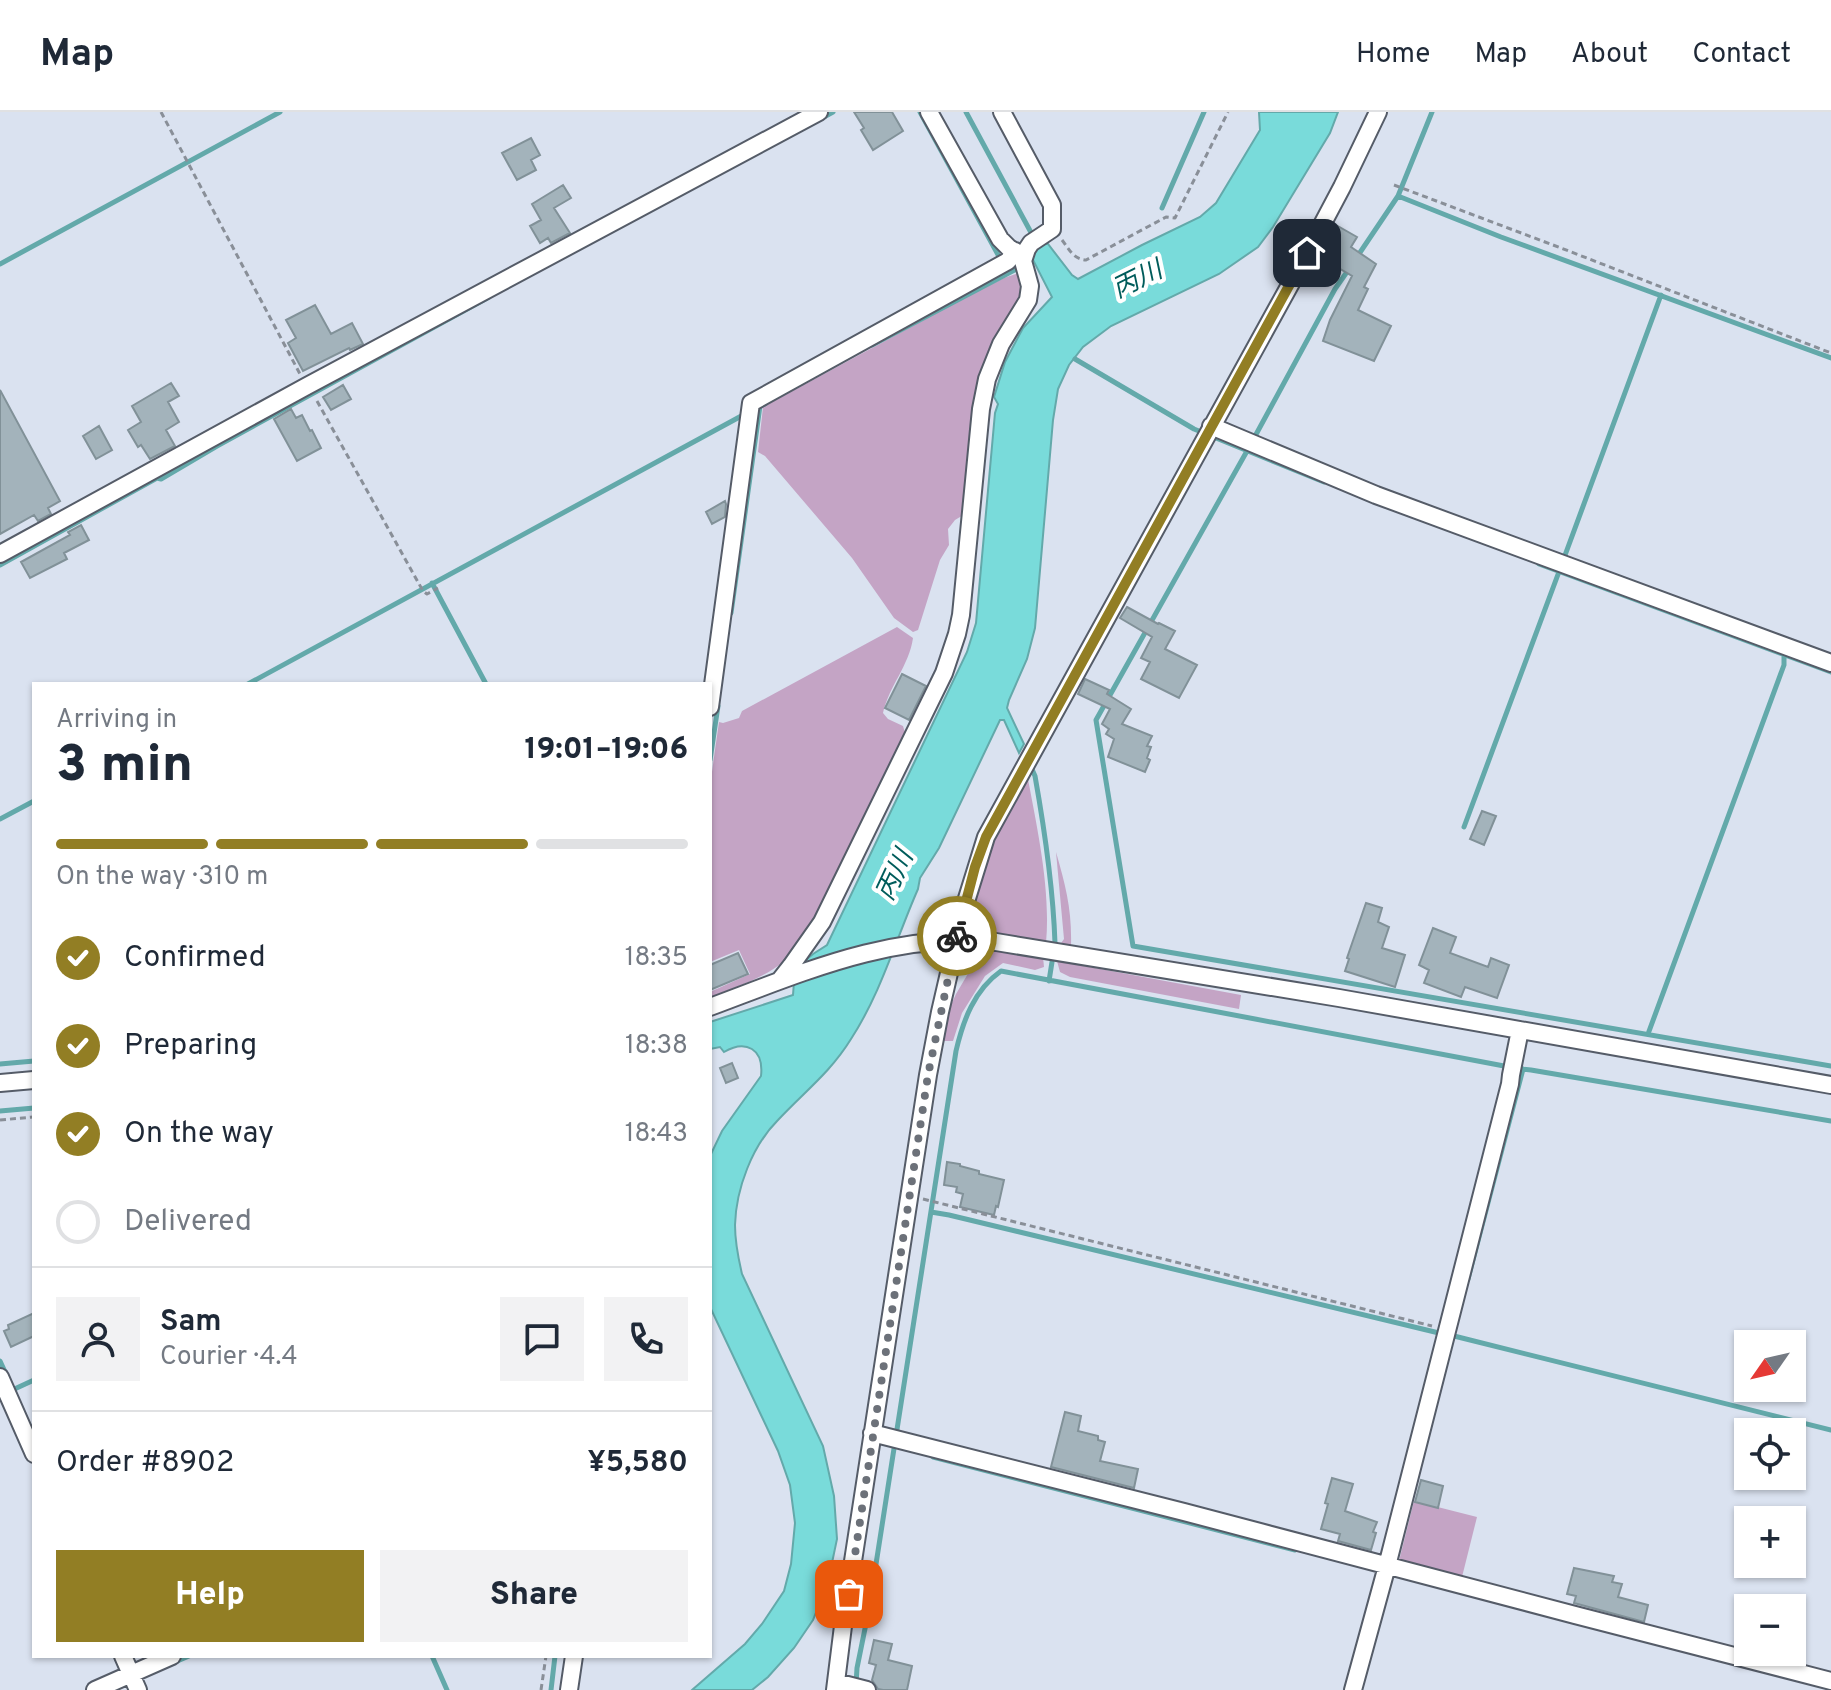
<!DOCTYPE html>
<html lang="en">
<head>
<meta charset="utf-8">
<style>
  body { margin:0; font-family:Overpass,"Noto Sans JP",sans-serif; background:#f2f2f3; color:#1f2937; height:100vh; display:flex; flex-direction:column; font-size:30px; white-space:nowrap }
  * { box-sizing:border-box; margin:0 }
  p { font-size:26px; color:#747a83 }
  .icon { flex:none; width:44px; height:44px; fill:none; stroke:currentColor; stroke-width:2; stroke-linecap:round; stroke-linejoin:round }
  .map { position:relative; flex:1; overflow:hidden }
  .drawer { position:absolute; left:32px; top:570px; width:680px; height:976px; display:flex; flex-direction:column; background:#fff; border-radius:0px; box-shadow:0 2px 6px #0004 }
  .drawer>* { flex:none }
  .needle { width:52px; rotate:236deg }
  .fabs { position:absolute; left:1734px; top:1218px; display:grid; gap:16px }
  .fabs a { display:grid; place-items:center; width:72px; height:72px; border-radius:0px; background:#fff; box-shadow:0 2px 6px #0004; font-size:40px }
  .pin { position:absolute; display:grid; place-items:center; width:68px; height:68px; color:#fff; margin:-34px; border-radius:16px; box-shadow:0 4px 12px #0006 }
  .courier { position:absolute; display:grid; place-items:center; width:80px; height:80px; margin:-40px; border:6px solid #927e24; border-radius:50%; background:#fff; color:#222; box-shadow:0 2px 10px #0007 }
  .summary em { font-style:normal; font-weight:800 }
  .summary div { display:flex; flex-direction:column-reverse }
  .summary { display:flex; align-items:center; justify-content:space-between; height:136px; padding:0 24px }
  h1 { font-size:52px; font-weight:800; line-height:60px }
  .bar { display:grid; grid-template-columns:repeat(4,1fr); gap:12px 8px; align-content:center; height:96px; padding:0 24px }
  .bar i { height:10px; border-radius:6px; background:#e0e1e3 }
  .bar .current { background:#927e24 }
  .bar p { grid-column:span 4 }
  .line { display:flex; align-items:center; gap:20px; padding:0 24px; border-top:2px solid #e0e1e3 }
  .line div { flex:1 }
  .round { display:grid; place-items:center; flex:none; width:84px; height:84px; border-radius:0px; background:#f2f2f3 }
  ol { padding:0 24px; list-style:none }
  li { display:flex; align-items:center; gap:24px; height:88px }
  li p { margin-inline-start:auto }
  li .icon { padding:8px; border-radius:50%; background:#927e24; color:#fff; stroke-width:4 }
  li:last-child { color:#747a83 }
  li i { width:44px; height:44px; border:4px solid #e0e1e3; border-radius:50% }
  .action { display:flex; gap:16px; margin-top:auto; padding:16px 24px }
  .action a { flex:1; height:92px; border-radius:0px; background:#927e24; color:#fff; font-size:32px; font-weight:800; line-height:92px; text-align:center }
  .action a+a { background:#f2f2f3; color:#1f2937 }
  header { display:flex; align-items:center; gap:48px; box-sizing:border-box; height:112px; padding:0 40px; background:#fff; border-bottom:2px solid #e0e1e3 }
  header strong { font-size:38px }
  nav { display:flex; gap:44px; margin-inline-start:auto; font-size:28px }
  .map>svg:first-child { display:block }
  .green { fill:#c4a4c5 }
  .water { fill:#79dbda; stroke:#63a9aa; stroke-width:2 }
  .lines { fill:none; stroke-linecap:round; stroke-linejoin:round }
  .stream { stroke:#63a9aa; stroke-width:5 }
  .building { fill:#a3b3bb; stroke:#819198; stroke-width:2 }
  .minor-casing { stroke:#555c68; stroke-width:20 }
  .path { stroke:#898f98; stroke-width:3; stroke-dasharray:6 4; stroke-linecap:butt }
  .minor { stroke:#fff; stroke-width:16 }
  .done { stroke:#6c7179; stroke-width:8; stroke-dasharray:0 14.4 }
  .route { stroke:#927e24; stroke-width:10 }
  .labels { text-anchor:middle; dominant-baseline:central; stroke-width:8; stroke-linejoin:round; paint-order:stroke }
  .water-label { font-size:26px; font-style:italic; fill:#005c5b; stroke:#fff }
</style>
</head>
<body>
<header>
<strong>Map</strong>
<nav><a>Home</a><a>Map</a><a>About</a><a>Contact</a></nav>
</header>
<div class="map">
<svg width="1831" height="1578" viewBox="0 0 1831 1578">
  <rect width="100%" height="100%" fill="#dae2f0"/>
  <path class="green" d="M1022,160l2,15 -4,16 -27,44 -28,167 -10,6 -7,9 1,16 -9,15 -22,70 -5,2 -19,-14 -42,-60 -87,-102 -7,-4 5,-45 205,-111 36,-18z
    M897,515l16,11c-4,28 -24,48 -30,75l5,6 15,7 3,10 -87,177c-5,9 -10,20 -16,29 -23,31 -59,42 -93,55v-5l40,-18 -11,-24 -29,12v-176l9,-64 4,1 16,-5 3,-7z
    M1027,662c10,53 24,116 19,169l-68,-11 -8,-4 -2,-8 24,-81z
    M1056,740c10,35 16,58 15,94h-12l5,-7z
    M995,838l48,7 1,10 -9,3 -32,-7 -18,13 -23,37 -9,28h-11l3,-23 11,-24 20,-34 9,-8z
    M1057,849l184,34 -2,14 -169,-32 -10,-5z
    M1414,1389l63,16 -16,64 -63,-16z"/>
  <path class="water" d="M1259,0h79l-8,21 -57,94 -15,20 -39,27 -108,52 -28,21 -14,18 -11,24 -5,31 -18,208 -8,31 -18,41 -2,8 17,36 -5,9 -15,-33h-4l-61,128 -19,30 -2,11c-22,50 -37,104 -67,150 -21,34 -47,53 -73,81 -26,26 -42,69 -43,105 0,17 3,32 7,49l81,172 11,50 3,43 -9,43 -15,38 -19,28 -26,29 -16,13h-60l53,-46 17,-20 22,-33 7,-27 4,-41 -5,-38 -12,-34 -68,-144v-151l12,-25 39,-55c3,-27 -15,-37 -37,-24l-4,-5 -10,2v-27l83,-27 2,-26 18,-15 14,-9 140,-293 9,-29 19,-210 3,-9 -4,-7 11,-35 18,-34 29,-31 -20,-39 4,-10 7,-5 5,1 24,31 6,4 64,-34 58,-28 16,-14 44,-73z"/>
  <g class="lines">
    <path class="stream" d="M920,0l82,150
      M966,0l68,126
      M822,6l11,-6
      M1398,84l103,41 330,121
      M1162,96l42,-96
      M1357,145l41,-61 34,-84
      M0,152l280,-152
      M1349,157l-14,20 -88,162 -151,269 37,226 698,120
      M872,233l150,-79
      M1075,247l119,70 130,53
      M1564,446l97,-263
      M1539,452l292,108
      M0,453l157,-87 4,1 56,-33 272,-149
      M432,471l54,101
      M731,501l29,-207 5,-2
      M248,572l497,-270
      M710,648l8,-54
      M1031,655l4,9c10,56 18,110 20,167
      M0,707l34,-18
      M1464,715l96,-258
      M1049,869l3,-19
      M1648,922l136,-369v-10
      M0,952l34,-3
      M0,999l34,-3
      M931,1100l18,3 490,118
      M1468,1167l55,-210
      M1454,1224l377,94
      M0,1249l6,13
      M8,1280l26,-12
      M933,1345l362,93
      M432,1544l15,34
      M175,1550l14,-6
      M856,1573l1,-17 12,-59 87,-558c7,-30 18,-61 45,-80l519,98 11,1 300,51
      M551,1578l4,-34"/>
  </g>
  <path class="building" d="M854,0h38l11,19 -30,19 -12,-20 3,-2z
    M531,26l9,17 -9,5 5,10 -19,10 -15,-27z
    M563,73l8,13 -17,10 16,25 -19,10 -3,-5 -8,5 -10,-17 11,-6 -9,-16z
    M1336,113l21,12 -6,10 25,17 -12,23 4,2 -10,21 33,16 -17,35 -51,-20 7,-21 22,-44 -34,-20z
    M315,193l16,29 21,-11 11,21 -13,6 -1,-2 -46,23 -15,-28 8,-5 -10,-18z
    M171,271l8,13 -11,6 11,20 -13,8 9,16 -25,13 -9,-14 -3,2 -10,-17 13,-8 -9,-16z
    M343,273l8,14 -20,11 -8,-13z
    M0,278l60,111 -12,7 3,6 -13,7 -4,-6 -34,19z
    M291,297l5,9 6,-3 8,16 2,-1 9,18 -24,13 -23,-42z
    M99,314l13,24 -16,9 -13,-23z
    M725,389l1,3 -1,13 -13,7 -6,-12z
    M81,413l8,15 -25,13 3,6 -37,19 -9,-16 49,-27 -2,-3z
    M1127,495l31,17 1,-1 16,8 -10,18 32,16 -18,33 -38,-19 9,-17 -9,-4 11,-21 -32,-19z
    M902,562l24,12 -17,34 -24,-12z
    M1085,567l24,11 -2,4 24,15 -9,15 30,12 -5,10 4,1 -4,11 3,2 -5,12 -37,-15 6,-18 -8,-5 3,-5 -7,-5 8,-15 -32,-15z
    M1482,699l14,5 -12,29 -14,-6z
    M1366,791l16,5 -4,14 11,5 -7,21 23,7 -10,32 -50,-16 4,-12 -2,-1z
    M1433,816l23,9 -6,16 38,14 3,-9 18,7 -12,33 -32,-11 -4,10 -37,-14 5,-13 -10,-5z
    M738,841l10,21 -38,16v-25z
    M732,951l6,15 -12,5 -6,-15z
    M947,1050l13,2v2l19,5v3l25,6 -6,27 -2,-1 -2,9 -34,-8 3,-13 -7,-2 1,-5 -13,-2z
    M34,1201v23l-23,11 -7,-16 5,-2 -1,-4z
    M1065,1300l16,4 -3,15 20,5v4l7,2 -5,19 38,8 -4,19 -83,-21z
    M1332,1366l21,6 -8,27 32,11 -4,10 3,1 -5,17 -33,-9 2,-7 -19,-5 7,-25 -3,-1z
    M1421,1368l22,6 -5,22 -23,-6z
    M1574,1456l40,8 -2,6 10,2 -4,13 30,8 -4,17 -70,-19 2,-7 -9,-2z
    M874,1528l18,4 -4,16 24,6 -5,24h-24l-5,-1 -6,-9 4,-15 -7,-2z"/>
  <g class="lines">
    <g class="minor-casing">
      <path id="minor" d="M929,0l71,127 9,9 14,8
        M1211,314l165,69 455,168
        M0,442l307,-168 512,-274
        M710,595l41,-304 257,-142 7,-10
        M780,868l11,-14 31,-44 122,-249 13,-39 4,-19 20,-206 6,-30 14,-35 27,-44 2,-14 -7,-25 4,-12 4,-6 21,-14v-24l-50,-93
        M710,895c94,-35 183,-75 286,-65l343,56 492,87
        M0,971l34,-3
        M0,1265l34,77
        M872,1321l312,79 391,103 256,66
        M123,1544l15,34
        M836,1570l31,8
        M95,1578l77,-34
        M569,1578l5,-34
        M835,1578l8,-64 85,-551 12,-63 24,-104 22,-71 310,-563 46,-87 36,-75
        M1353,1578l34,-124 123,-482 1,-9 9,-45"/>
    </g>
    <path class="path" d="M161,0l139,262
      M1394,73l167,63 270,105
      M1062,128c7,9 11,19 24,20l80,-43 9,1 53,-106
      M317,289l106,190 4,3 11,-6
      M0,1008l34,-3
      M923,1087l509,127
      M541,1578l5,-34"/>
    <use href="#minor" class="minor"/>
  </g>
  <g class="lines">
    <path class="done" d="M849,1482l79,-519 29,-139"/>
    <path class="route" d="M957,824l18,-69 11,-30 321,-584"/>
  </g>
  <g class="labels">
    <g class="water-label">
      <text transform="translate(1138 169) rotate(-26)">丙川</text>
      <text transform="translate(896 764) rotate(-65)">丙川</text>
    </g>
  </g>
</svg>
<div class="fabs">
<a><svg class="needle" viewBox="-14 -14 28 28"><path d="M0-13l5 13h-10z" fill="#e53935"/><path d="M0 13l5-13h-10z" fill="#747a83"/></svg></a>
<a><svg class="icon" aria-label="locate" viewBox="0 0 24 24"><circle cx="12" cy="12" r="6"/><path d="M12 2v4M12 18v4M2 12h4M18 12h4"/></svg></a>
<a>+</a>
<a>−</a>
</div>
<div class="pin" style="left:849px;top:1482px;background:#ea580c"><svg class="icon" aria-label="bag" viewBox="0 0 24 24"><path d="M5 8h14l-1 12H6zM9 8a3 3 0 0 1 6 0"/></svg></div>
<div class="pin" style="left:1307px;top:141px;background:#1f2937"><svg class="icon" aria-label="home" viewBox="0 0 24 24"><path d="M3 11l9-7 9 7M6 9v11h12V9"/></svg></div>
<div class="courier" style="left:957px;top:824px"><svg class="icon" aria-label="bike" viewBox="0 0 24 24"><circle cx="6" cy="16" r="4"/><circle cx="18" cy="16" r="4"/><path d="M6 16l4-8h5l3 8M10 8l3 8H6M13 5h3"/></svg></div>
<section class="drawer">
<div class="summary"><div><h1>3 min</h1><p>Arriving in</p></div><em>19:01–19:06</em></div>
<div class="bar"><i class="current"></i><i class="current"></i><i class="current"></i><i></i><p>On the way · 310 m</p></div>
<ol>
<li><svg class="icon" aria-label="check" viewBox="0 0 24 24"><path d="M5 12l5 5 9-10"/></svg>Confirmed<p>18:35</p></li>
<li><svg class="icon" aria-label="check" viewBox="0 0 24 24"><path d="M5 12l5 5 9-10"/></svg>Preparing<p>18:38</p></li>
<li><svg class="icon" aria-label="check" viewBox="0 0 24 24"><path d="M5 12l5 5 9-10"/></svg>On the way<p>18:43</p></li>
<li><i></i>Delivered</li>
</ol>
<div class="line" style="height:144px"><a class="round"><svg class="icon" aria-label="person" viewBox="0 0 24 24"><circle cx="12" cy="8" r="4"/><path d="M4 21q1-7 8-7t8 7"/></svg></a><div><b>Sam</b><p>Courier · 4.4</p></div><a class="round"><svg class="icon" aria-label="chat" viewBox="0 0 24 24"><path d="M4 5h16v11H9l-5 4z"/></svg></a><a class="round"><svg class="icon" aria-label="phone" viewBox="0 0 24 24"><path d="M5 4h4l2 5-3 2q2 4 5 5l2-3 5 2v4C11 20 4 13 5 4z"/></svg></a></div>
<div class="line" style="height:104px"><div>Order #8902</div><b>¥5,580</b></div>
<div class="action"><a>Help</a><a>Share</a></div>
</section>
</div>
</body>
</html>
